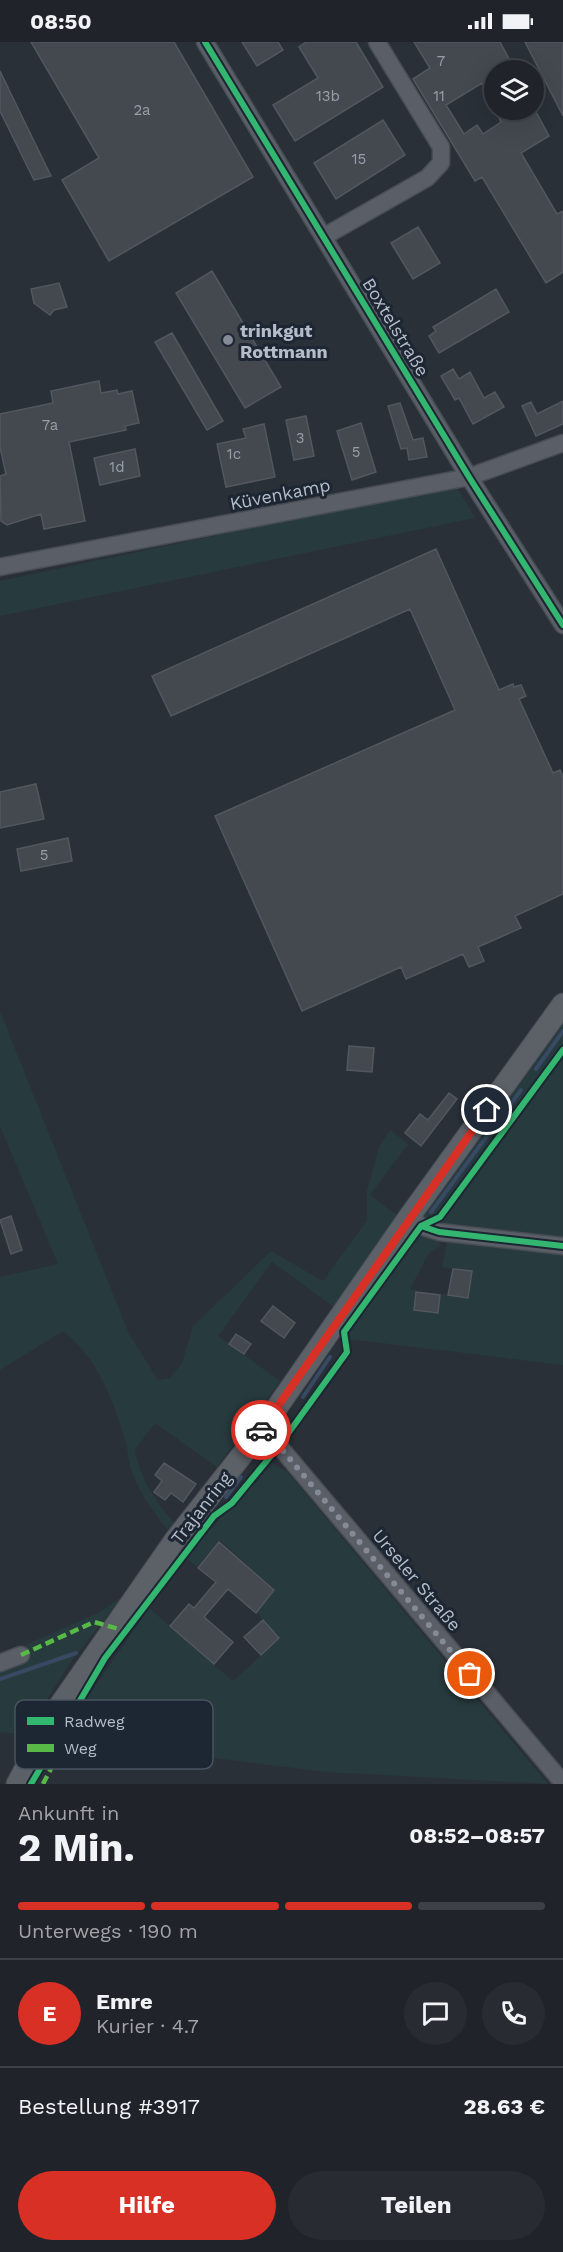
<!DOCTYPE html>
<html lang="de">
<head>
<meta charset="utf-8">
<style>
  body { margin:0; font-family:"Work Sans",sans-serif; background:#282c32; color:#f1f3f6; height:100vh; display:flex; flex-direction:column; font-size:22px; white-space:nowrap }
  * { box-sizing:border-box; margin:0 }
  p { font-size:20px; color:#a2a4a8 }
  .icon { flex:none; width:33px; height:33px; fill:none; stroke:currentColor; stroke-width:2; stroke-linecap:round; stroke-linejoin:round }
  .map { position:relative; height:1742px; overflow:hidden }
  .panel { display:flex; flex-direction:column; background:#20242a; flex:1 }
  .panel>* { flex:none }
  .buttons { position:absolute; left:484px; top:18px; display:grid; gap:12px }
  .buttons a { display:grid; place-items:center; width:60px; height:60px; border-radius:50%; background:#20242a; box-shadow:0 6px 24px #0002,0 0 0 2px #3d4147; font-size:30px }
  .pin { position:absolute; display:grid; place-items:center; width:51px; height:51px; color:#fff; margin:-26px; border:3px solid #fff; border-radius:50%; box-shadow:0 2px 6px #0007 }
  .courier { position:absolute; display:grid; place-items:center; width:60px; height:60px; margin:-30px; border:4px solid #d93025; border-radius:50%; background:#fff; color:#222; box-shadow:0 2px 8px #0007 }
  .head em { font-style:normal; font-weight:700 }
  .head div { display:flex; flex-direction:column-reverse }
  .head { display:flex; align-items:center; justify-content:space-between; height:102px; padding:0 18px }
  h1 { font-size:39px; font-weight:700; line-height:45px }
  .bar { display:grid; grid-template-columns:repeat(4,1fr); gap:9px 6px; align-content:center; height:72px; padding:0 18px }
  .bar i { height:8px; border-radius:4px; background:#3d4147 }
  .bar .on { background:#d93025 }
  .bar p { grid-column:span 4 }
  .line { display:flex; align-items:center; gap:15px; padding:0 18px; border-top:2px solid #3d4147 }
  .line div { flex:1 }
  .round { display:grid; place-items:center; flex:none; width:63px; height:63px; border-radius:32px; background:#282c32 }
  .primary-button { display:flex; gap:12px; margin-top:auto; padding:12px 18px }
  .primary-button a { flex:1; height:69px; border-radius:36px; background:#d93025; color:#fff; font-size:24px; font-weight:700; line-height:69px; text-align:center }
  .primary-button a+a { background:#282c32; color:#f1f3f6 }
  .status { display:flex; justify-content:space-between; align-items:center; height:42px; padding:0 30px; background:#20242a; direction:ltr }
  .status svg { height:16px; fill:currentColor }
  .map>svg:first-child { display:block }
  .green { fill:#273a3e }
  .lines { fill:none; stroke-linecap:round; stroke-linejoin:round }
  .stream { stroke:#384963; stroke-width:4 }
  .building { fill:#444950; stroke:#52575f; stroke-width:1.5; fill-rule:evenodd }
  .minor-casing { stroke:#484c53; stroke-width:19 }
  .major-casing { stroke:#484c55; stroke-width:23 }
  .minor { stroke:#5a5e66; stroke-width:16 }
  .major { stroke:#5c6168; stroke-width:21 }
  .quiet { stroke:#58b947; stroke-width:4.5; stroke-dasharray:9 4.5; stroke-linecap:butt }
  .cycleway-casing { stroke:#1d2633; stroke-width:10 }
  .cycleway { stroke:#33b770; stroke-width:6 }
  .done { stroke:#848b96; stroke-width:6; stroke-dasharray:0 10.8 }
  .route { stroke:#d93025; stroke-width:8 }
  .poi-dot { fill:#848b96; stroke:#1d2633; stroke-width:2 }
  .labels { text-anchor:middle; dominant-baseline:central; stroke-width:6; stroke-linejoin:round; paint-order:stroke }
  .number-label { font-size:15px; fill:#989fab }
  .street-label { font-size:18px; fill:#b4bcc9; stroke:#1d2633 }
  .poi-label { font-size:18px; font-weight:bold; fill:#b4bcc9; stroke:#1d2633; text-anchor:start }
  .key { fill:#1d2633; stroke:#4a5360; stroke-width:1.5 }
  .key-label { font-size:16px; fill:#b4bcc9 }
</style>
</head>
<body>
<div class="status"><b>08:50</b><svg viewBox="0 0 49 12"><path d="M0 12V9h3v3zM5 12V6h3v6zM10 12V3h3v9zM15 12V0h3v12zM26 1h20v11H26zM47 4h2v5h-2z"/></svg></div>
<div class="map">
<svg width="563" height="1742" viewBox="0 0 563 1742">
  <rect width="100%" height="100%" fill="#2a3038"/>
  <path class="green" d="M455,443l20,33 -475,98v-35z
    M0,969l129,323 29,46 12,-2 12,-15 11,-37 78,-75 52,30 44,-61v-29l12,-44 11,-17 18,14 -38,51 29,22 -65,90 -62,-45 -54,74 62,45 -63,86 -62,-44 -20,27c5,30 21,51 40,74l-7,6c-15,-18 -26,-34 -35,-55 -5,-12 -5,-25 -8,-36 -13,-42 -27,-80 -62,-108l-63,39v-93l58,-13 -58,-138z
    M563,977v222l-126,-13 -17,-12z
    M408,1188l29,4 3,12 -11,7 -19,36 6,1 -3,20 25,4 3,-20 27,4 4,-26 -30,-5 6,-31 115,14v115l-216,-26 -8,-8z
    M273,1421l14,9 13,15 248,297 -222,-12 -255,-32 -5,-11 83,-121 84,73 47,-43 -23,-25 18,-23 -55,-50 -23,27 -11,-9c26,-34 58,-62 87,-95z
    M122,1555l-52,66 -46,72 -24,-3v-62l31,-11 -6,-14 75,-33z"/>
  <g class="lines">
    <path class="stream" d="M536,1027l27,-38
      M431,1170l90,-122
      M303,1355l27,-40
      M226,1455l15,-20
      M0,1637l76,-26"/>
  </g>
  <path class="building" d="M31,0h143l79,135 -144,84 -47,-81 37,-22z
    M242,0h36l5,8 -26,16z
    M306,0h50l27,45 -88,54 -22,-36 45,-27 -19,-31z
    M414,0h86l15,28h-20v40h40l14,26 -28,17 36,61 6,-3v61l-17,11 -64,-106 -7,4 -62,-102 17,-11zM482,41l19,39 -18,12 -6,-9 -13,9 -18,-29z
    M525,0h38v74z
    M0,29l13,27 38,78 -17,4 -34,-69z
    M383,78l22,35 -69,44 -22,-36z
    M418,185l22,36 -27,16 -22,-36z
    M212,229l69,116 -36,21 -69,-115z
    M59,241l8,24 -13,3 -4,5 -16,-12 -3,-14z
    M496,247l13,23 -70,41 -10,-17 7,-5 -3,-4z
    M172,291l51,88 -16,9 -52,-88z
    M453,327l6,10 11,-7 14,26 11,-6 9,15 -31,17 -14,-26 -4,2 -14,-24z
    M99,339l2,12 16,-3 1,4 14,-3 7,32 -14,3 1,4 -57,12 16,79 -41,8 -3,-15 -34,11 -6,-4 -1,-45 6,-2 -6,-27v-33l53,-11 -2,-12z
    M563,359v23l-27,12 -14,-30 9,-4 6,12z
    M400,361l13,37 10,-2 4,19 -18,3 -2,-12 -6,1 -13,-43z
    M306,374l8,40 -20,4 -8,-40z
    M361,381l15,49 -24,8 -15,-49z
    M264,382l11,53 -49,10 -9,-43 29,-6 -3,-9z
    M135,407l5,27 -40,9 -6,-27z
    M436,507l63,141 14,-6 1,3 7,-2 5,11 -7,3 34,74 7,-3 3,7v117l-48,22 6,12 -43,19 6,14 -15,6 -6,-13 -57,25 -5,-12 -99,44 -87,-195 240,-106 -45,-101 -239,107 -19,-40z
    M36,742l8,35 -44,9v-36z
    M68,796l4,23 -51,10 -4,-22z
    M349,1004l25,2 -2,24 -25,-2z
    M449,1051l8,6 -36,47 -16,-13 15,-19 8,6z
    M11,1174l11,34 -11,4 -11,-34z
    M453,1227l19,2 -4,27 -20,-3z
    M416,1250l24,3 -2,18 -24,-3z
    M273,1264l22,17 -11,15 -23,-17z
    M236,1292l15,10 -7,10 -15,-10z
    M164,1421l32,21 -13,18 -12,-9 -6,7 -11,-8 8,-11 -7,-6z
    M219,1500l55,48 -18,23 -28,-24 -24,28 29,25 -19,22 -44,-38 19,-22 5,4 22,-26 -18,-14z
    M263,1578l16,18 -18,17 -17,-18z"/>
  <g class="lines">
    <g class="minor-casing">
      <path id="minor" d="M205,0l264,435 94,148
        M325,194l102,-58 14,-15v-16l-64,-105
        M0,525l469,-90 94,-34
        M409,1175l12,9 18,6 124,14
        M260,1390l19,14 284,337
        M0,1621l21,-8"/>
    </g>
    <g class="major-casing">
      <path id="major" d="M17,1742l43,-79 115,-165 85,-108 149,-215 154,-213"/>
    </g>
    <use href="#minor" class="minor"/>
    <use href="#major" class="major"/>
    <path class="quiet" d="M21,1613l73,-33 32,9
      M43,1742c12,-24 22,-34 3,-56"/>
    <g class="cycleway-casing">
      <path id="cycleway" d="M205,0l264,435 94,148
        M421,1184l18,6 124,14
        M31,1742l74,-126 109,-142 18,-13 47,-57 68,-94 -3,-20 77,-106 19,-9 123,-167"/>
    </g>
    <use href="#cycleway" class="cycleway"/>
  </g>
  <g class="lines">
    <path class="done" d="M261,1388l-1,2 19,14 191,228"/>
    <path class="route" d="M261,1388l226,-320"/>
  </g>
  <circle class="poi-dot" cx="228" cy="298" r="6"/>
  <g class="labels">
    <g class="number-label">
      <text x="441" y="19">7</text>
      <text x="328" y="54">13b</text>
      <text x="439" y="54">11</text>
      <text x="142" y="68">2a</text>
      <text x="359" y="117">15</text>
      <text x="50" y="383">7a</text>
      <text x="300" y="396">3</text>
      <text x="356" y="410">5</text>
      <text x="234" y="412">1c</text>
      <text x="117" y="425">1d</text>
      <text x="44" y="813">5</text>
    </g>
    <g class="street-label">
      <text transform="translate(396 285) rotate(59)">Boxtelstraße</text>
      <text transform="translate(280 452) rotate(-11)">Küvenkamp</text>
      <text transform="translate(201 1466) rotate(-52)">Trajanring</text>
      <text transform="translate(417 1538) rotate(50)">Urseler Straße</text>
    </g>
    <g class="poi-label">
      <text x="240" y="288">trinkgut<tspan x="240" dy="21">Rottmann</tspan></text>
    </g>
  </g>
  <rect x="15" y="1658" width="198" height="69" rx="9" class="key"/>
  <rect x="27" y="1675" width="27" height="8" fill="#33b770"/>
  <rect x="27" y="1702" width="27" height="8" fill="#58b947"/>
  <g class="key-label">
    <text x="64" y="1685">Radweg</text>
    <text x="64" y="1712">Weg</text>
  </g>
</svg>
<div class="buttons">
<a><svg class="icon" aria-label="layers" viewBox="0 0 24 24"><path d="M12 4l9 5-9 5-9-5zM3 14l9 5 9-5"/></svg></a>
</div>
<div class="pin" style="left:470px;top:1632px;background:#ea580c"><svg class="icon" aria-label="bag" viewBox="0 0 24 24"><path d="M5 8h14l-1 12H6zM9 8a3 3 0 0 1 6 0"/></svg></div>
<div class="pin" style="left:487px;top:1068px;background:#1f2937"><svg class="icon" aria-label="home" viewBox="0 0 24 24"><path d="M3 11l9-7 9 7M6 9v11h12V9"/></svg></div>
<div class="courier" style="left:261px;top:1388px"><svg class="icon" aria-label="car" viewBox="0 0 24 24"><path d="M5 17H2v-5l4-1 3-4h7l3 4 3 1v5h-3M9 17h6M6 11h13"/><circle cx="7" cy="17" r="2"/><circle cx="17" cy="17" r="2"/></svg></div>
</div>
<section class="panel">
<div class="head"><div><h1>2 Min.</h1><p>Ankunft in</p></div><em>08:52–08:57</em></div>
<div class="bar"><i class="on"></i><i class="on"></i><i class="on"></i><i></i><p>Unterwegs · 190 m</p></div>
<div class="line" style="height:108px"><b class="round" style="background:#d93025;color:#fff">E</b><div><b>Emre</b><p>Kurier · 4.7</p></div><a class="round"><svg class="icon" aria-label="chat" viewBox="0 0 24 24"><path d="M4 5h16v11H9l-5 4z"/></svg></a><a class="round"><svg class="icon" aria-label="phone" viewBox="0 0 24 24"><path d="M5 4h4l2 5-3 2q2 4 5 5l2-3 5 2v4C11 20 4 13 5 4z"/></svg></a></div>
<div class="line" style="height:78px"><div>Bestellung #3917</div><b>28.63 €</b></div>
<div class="primary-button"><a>Hilfe</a><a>Teilen</a></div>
</section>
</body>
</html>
